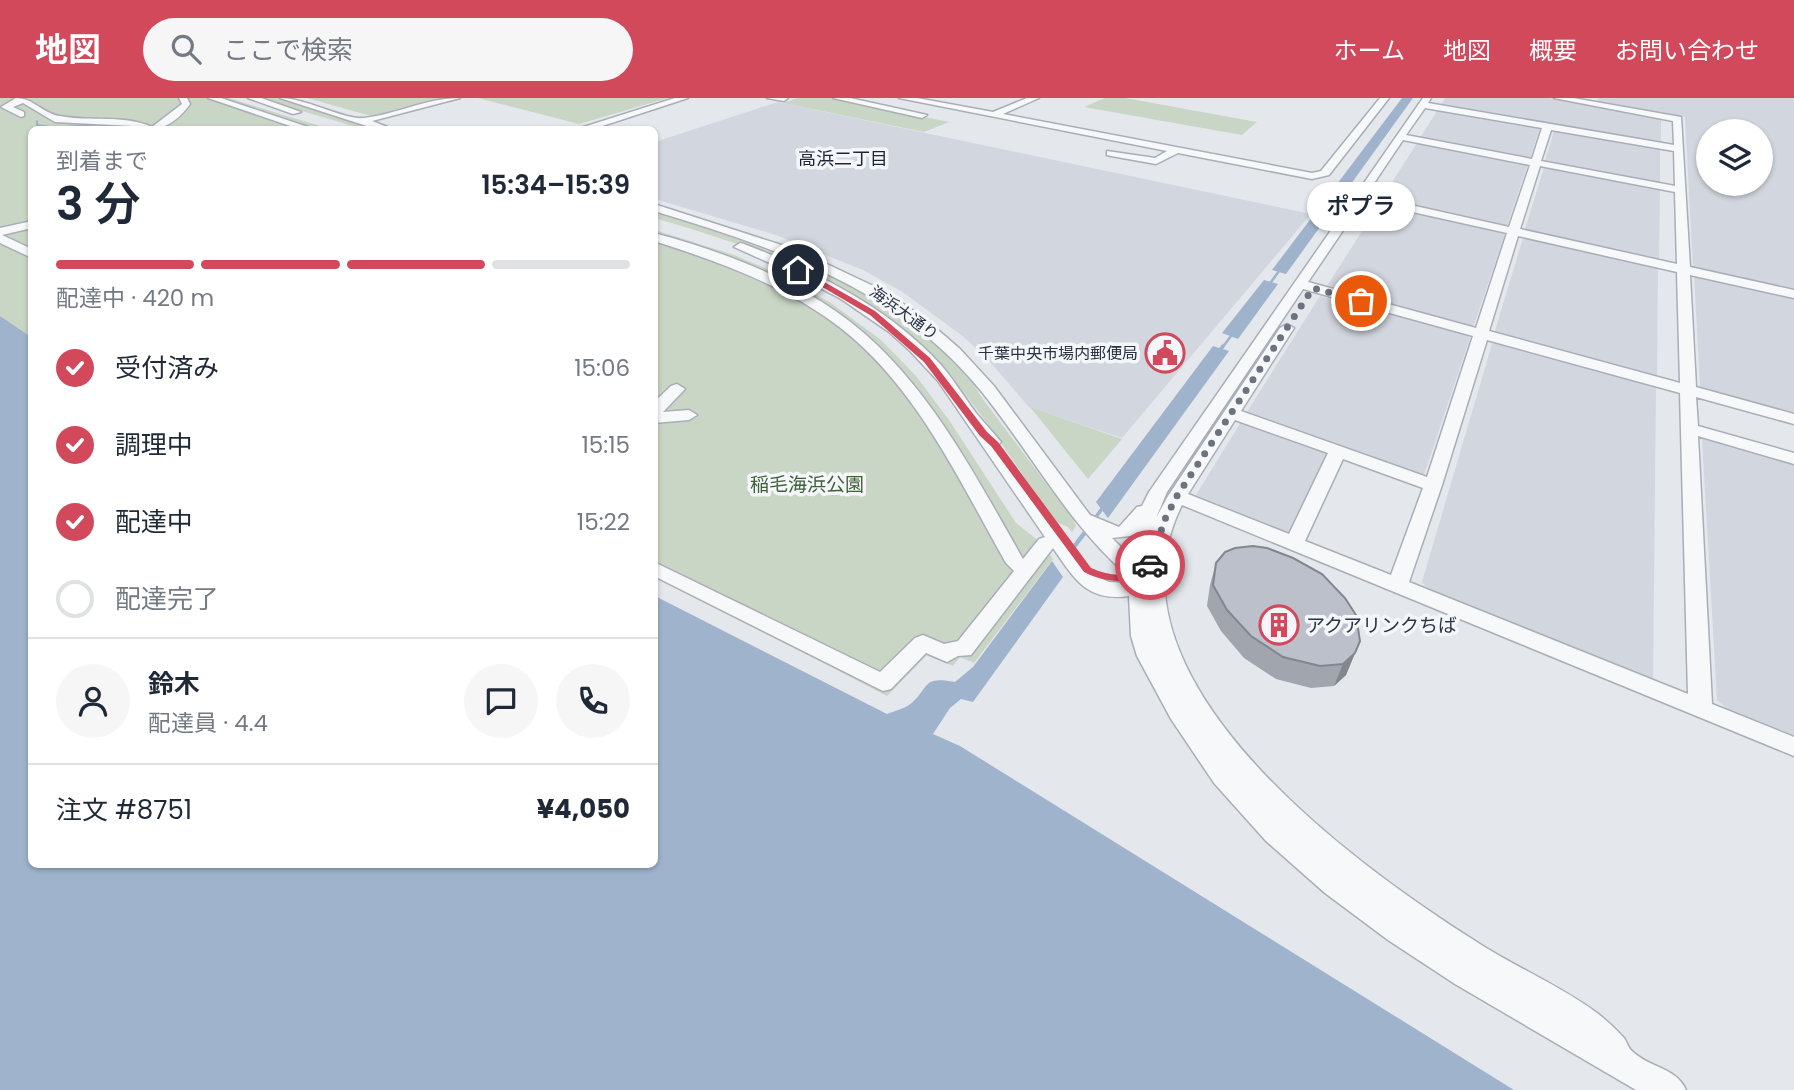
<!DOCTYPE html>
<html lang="ja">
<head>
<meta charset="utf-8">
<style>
  body { margin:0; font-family:Poppins,"Noto Sans JP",sans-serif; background:#f6f6f7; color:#1f2937; height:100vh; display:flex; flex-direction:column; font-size:26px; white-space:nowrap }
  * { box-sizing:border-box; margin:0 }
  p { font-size:23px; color:#747a83 }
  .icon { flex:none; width:38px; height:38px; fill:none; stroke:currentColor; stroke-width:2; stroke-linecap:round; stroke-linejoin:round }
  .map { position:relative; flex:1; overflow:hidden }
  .panel { position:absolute; left:28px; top:28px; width:630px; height:742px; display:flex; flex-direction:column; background:#fff; border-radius:10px; box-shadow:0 2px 5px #0004 }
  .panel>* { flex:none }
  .tools { position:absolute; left:1696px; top:21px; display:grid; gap:14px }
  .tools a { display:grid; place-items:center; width:77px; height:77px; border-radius:50%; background:#fff; box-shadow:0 2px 5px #0004; font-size:35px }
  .pin { position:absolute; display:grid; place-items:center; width:60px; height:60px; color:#fff; margin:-30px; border:4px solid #fff; border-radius:50%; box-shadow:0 2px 7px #0007 }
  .courier { position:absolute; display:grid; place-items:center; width:70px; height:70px; margin:-35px; border:5px solid #d1495b; border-radius:50%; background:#fff; color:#222; box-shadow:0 2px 9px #0007 }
  .bubble { position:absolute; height:49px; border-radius:24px; background:#fff; box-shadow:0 2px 5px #0004; font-size:23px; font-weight:600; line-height:49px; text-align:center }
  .summary em { font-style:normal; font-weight:600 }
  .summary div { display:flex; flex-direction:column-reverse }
  .summary { display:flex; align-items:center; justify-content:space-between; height:119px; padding:0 28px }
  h1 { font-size:46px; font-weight:600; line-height:52px }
  .bar { display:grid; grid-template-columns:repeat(4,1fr); gap:10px 7px; align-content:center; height:84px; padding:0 28px }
  .bar i { height:9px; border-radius:5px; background:#e0e1e3 }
  .bar .selected { background:#d1495b }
  .bar p { grid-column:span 4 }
  .line { display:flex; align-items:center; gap:18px; padding:0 28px; border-top:2px solid #e0e1e3 }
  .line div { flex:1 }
  .round { display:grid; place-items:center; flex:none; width:74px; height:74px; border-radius:37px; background:#f6f6f7 }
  ol { padding:0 28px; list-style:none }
  li { display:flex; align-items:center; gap:21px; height:77px }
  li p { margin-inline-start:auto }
  li .icon { padding:7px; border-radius:50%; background:#d1495b; color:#fff; stroke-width:4 }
  li:last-child { color:#747a83 }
  li i { width:38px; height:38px; border:4px solid #e0e1e3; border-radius:50% }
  header { display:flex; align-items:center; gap:42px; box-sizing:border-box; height:98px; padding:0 35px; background:#d1495b; color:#fff }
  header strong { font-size:33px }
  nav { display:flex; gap:38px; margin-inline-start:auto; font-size:24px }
  .search { width:490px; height:63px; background:#f6f6f7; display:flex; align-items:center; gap:18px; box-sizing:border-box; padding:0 24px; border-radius:38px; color:#747a83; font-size:26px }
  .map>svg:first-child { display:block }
  .built { fill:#d2d6de; fill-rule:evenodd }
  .green { fill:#c9d6c5 }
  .water { fill:#9fb4cc }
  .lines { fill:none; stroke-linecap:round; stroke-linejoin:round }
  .stream-far3 { stroke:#9fb4cc; stroke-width:2 }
  .stream-far2 { stroke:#9fb4cc; stroke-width:2.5 }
  .stream-far1 { stroke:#9fb4cc; stroke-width:3.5 }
  .stream { stroke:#9fb4cc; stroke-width:4.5 }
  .minor-casing { stroke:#a9aeb7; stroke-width:3 }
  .minor { fill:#f7f8fa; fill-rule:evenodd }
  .wall { fill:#a1a5ae }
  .shaded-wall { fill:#83868d }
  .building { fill:#bbc0ca; stroke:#83868d; stroke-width:2 }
  .route { fill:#d1495b }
  .done { stroke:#6c737f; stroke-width:7; stroke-dasharray:0 12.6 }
  .labels { text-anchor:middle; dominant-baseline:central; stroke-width:7; stroke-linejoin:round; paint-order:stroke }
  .far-street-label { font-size:16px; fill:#2b3445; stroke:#f4f6f9 }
  .far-poi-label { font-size:16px; fill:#2b3445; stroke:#f4f6f9; text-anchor:end }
  .far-neighbourhood-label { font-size:18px; fill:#1d2536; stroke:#f4f6f9 }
  .park-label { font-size:19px; fill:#3f6138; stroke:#f4f6f9 }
  .poi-label { font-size:19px; fill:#2b3445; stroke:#f4f6f9; text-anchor:start }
</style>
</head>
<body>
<header>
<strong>地図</strong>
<div class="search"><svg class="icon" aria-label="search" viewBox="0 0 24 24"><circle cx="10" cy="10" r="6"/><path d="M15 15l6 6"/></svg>ここで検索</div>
<nav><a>ホーム</a><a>地図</a><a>概要</a><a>お問い合わせ</a></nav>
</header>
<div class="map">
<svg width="1794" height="992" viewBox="0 0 1794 992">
  <rect width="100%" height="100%" fill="#e4e7ec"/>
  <path class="built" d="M1445,0h103l113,18v28l-221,-38z
    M1598,0h196v194l-101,-23 -8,-152 -85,-14 -3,-1zM1708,33h52v53h-52z
    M778,4l533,112 -189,224 -93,-31 -45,-52 -24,-21 -59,-43 -38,-21 -87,-35 -121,-36v-57z
    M1437,13h4l99,17 -10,30 -5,1 -105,-21z
    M1554,33l106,17v36l-115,-23z
    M1417,45l111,21 -21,62 -125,-28z
    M1549,69l111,21 -1,73 -134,-32 19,-61z
    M1384,107l121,29 -31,91 -7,1 -140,-40 51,-80z
    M1523,140l135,29 -1,110 -157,-42 -5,-4z
    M1694,175l100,23v119l-94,-28z
    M1320,198l145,38 5,4 -46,137 -6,1 -173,-61z
    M1499,245l157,43 -3,293 -225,-90 -6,-7 70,-238z
    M1241,324l90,32 -37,78 -6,1 -92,-38z
    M1711,339l83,25v274l-67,-27 -10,-9 -15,-261z"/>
  <path class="green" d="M0,0h228l102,31 -298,1 -1,210 -31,-24z
    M258,0h19l106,31h-20z
    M307,0h139l-75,18z
    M478,0h190l-89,26z
    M798,0h31l120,24 -25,10 -141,-29z
    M1105,0h20l132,24 -15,13 -158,-28z
    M654,112l76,22 117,48 81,54 39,39 15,25 91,121 3,7 -4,6 -4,-5 -14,-6c-35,-50 -68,-106 -110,-151 -82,-87 -179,-119 -289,-152z
    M655,132l79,25 47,20 50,28 50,37 35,36 33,44 67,103 24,19 13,17 -79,104 -14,-6 -7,9 -26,-11 -40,41 -232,-120z
    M1030,309l92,32 -34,40z"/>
  <path class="water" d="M1402,0h11l-127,176 -14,-4z
    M1264,182l14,4 -40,55 -16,-6z
    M0,218l31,21 1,527h622l1,-268 232,118c7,-3 16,-5 22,-9 21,-16 11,-30 46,-23l18,-15 79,-106 11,16 -90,125 -12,-3 -11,9 -17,26 27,12 554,344h-1514z
    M1213,248l16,5 -121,167 -12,-16z"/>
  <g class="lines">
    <path class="stream-far3" d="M37,23v4l18,3 44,-4
      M125,27l15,5"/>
    <path class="stream-far2" d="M1268,188l14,-19
      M1222,250l12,-16"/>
    <path class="stream-far1" d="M1218,255l5,-7
      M1093,423l11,-15
      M1085,434l3,-4"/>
    <path class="stream" d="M1070,454l16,-21"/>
    <g class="minor-casing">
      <path id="minor" d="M16,0c18,0 27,16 44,18 31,6 63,-2 92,11l30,-23 -3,-6h8l3,6c-13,19 -34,32 -57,22l-78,-4 -32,-19 -10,4 11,5v4l-3,1 -20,-10z
        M208,0h13l96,32h-15z
        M248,0h13l40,14 -8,2z
        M280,0c26,0 64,22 84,20 33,-4 63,-20 96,-20l-88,23 23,9h-16z
        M675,0h13l-98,32h-16z
        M767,0h21l-4,3z
        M833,0h17l77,17 -5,3z
        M899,0h18l76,14 34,-14h12l-36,16 309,59 9,-2 59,-73h9l-60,77 -17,4 -134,-26 -22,11 -45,-8 -4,-1v-4l48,7 12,-7z
        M1423,0h8l-3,5 246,42 -1,-24 -119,-23h19l108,19 9,150 104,23v8l-104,-23 6,112 98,27v10l-98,-27 2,29 96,27v11l-96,-28 14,268 82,33v19l-612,-251c-88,174 175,362 301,441 37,23 79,41 114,67 9,7 19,16 27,25 3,4 4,10 8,13 17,17 44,16 54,39h-50l-181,-106 -67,-44 -63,-47 -59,-52 -52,-58 -43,-64 -34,-63 -6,-20 -2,-40c-43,6 -55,-18 -76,-48l-82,107 -13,1 -11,6 -21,-9 -35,36 -8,2 -229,-115v-14l226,110 35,-34 8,-3 21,9 14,-3 56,-70 -8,-8c-46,-81 -89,-175 -164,-234 -55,-43 -122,-67 -188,-88v-8c79,21 163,54 222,111 63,60 104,140 147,215l16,-20 6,-2 -107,-156 -28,-30 -21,-19 -48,-33 -51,-27 -56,-25 6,-4 4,1c73,28 144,63 197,121 13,15 23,32 35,48 8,10 17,19 25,29l-4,4 96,129 16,7 18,1 -1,-9c-59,-52 -95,-121 -144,-182 -83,-103 -205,-144 -328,-181v-7l143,46 87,41 40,27 36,31 34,37 96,129 29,12 18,-20 5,-1 7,-14zM1425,10l117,20 -10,31 -126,-24zM1551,32l123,21 1,35 -134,-25zM1403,42l127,25 -21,62 -143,-32zM1540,68l135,26 2,72 -157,-35zM1363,103l144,32 -31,95 -168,-46zM1518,138l159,36 3,111 -191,-52zM1303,191l170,47 -46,141 -186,-66 53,-83 -7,-4 -7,4 -112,168 -12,22 11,-26zM1487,242l193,53 8,301 -279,-112 33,-97zM1235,322l93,33 -39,81 -101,-40zM1343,361l80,29 -32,87 -86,-34zM1130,438l-3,17 -15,-15z
        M32,123v7l-30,7 30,14v9l-32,-15v-15z
        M677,286l8,5 -22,23 26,-2 8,5 -8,5 -35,3v-21l17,-16z"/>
    </g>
    <use href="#minor" class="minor"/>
  </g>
  <path class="wall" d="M1216,465l144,78 -14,34 -12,11 -23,2 -35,-9 -32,-21 -23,-27 -14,-25 3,-21z"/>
  <path class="shaded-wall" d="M1355,555l-9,22 -12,11 9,-22z"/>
  <path class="building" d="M1253,448l14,2 26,10 29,16 23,24 11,17 4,26 -5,12 -12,11 -23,2 -37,-9 -32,-21 -24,-26 -14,-25 3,-22 9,-11 10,-4z"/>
  <path class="route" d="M795,170h5l75,43 55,47 57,74 11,10 93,126c14,6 30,10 45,3 5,-3 9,-7 14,-10l6,4c-20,21 -49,19 -72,7l-93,-126 -11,-10 -56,-74 -54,-47 -75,-44z"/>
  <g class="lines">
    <path class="done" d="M1150,467l4,-3 9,-39 14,-27 136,-208 48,13"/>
  </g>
  <defs>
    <g id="civic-ring" transform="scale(2.0125)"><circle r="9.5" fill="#f4f6f9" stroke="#d1495b" stroke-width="1.5"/><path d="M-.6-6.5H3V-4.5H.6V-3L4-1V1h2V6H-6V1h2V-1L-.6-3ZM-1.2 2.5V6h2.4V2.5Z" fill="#d1495b"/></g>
    <g id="building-ring" transform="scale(2.0125)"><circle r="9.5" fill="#f4f6f9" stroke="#d1495b" stroke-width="1.5"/><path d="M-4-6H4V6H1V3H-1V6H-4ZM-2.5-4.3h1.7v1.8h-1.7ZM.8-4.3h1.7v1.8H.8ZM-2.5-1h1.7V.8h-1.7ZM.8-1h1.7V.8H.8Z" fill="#d1495b"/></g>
  </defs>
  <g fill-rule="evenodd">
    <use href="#civic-ring" x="1165" y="255"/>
    <use href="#building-ring" x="1279" y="527"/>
  </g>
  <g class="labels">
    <g class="far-street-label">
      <text transform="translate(904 215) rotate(36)">海浜大通り</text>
    </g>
    <g class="far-poi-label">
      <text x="1138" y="255">千葉中央市場内郵便局</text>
    </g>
    <g class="far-neighbourhood-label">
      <text x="843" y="60">高浜二丁目</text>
    </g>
    <g class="park-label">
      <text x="807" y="386">稲毛海浜公園</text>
    </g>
    <g class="poi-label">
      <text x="1306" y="527">アクアリンクちば</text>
    </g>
  </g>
</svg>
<div class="tools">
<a><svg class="icon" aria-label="layers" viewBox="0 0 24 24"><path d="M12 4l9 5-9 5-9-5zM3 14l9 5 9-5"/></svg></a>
</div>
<div class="pin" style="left:1361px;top:203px;background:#ea580c"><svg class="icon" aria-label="bag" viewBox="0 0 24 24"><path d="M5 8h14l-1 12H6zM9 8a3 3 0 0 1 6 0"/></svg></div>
<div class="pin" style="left:798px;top:172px;background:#1f2937"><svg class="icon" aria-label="home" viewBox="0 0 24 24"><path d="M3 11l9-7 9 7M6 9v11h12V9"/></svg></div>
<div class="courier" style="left:1150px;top:467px"><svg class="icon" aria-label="car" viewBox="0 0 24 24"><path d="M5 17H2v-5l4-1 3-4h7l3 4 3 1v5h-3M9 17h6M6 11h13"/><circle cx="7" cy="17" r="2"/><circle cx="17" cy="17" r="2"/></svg></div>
<div class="bubble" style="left:1307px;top:84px;width:108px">ポプラ</div>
<section class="panel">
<div class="summary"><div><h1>3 分</h1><p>到着まで</p></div><em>15:34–15:39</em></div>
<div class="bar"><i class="selected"></i><i class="selected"></i><i class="selected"></i><i></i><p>配達中 · 420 m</p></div>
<ol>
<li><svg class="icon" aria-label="check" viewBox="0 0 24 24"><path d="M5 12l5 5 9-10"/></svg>受付済み<p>15:06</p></li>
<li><svg class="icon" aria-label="check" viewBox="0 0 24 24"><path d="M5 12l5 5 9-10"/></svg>調理中<p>15:15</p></li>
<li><svg class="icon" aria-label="check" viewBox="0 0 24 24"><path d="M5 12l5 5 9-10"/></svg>配達中<p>15:22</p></li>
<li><i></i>配達完了</li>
</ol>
<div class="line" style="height:126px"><a class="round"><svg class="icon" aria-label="person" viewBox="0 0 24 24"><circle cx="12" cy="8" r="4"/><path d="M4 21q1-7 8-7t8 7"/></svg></a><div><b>鈴木</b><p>配達員 · 4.4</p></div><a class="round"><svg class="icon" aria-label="chat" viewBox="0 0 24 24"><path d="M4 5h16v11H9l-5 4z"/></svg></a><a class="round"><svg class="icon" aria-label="phone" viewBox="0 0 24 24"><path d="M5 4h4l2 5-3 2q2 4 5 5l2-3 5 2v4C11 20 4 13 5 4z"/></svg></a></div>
<div class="line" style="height:91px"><div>注文 #8751</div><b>¥4,050</b></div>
</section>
</div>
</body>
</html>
